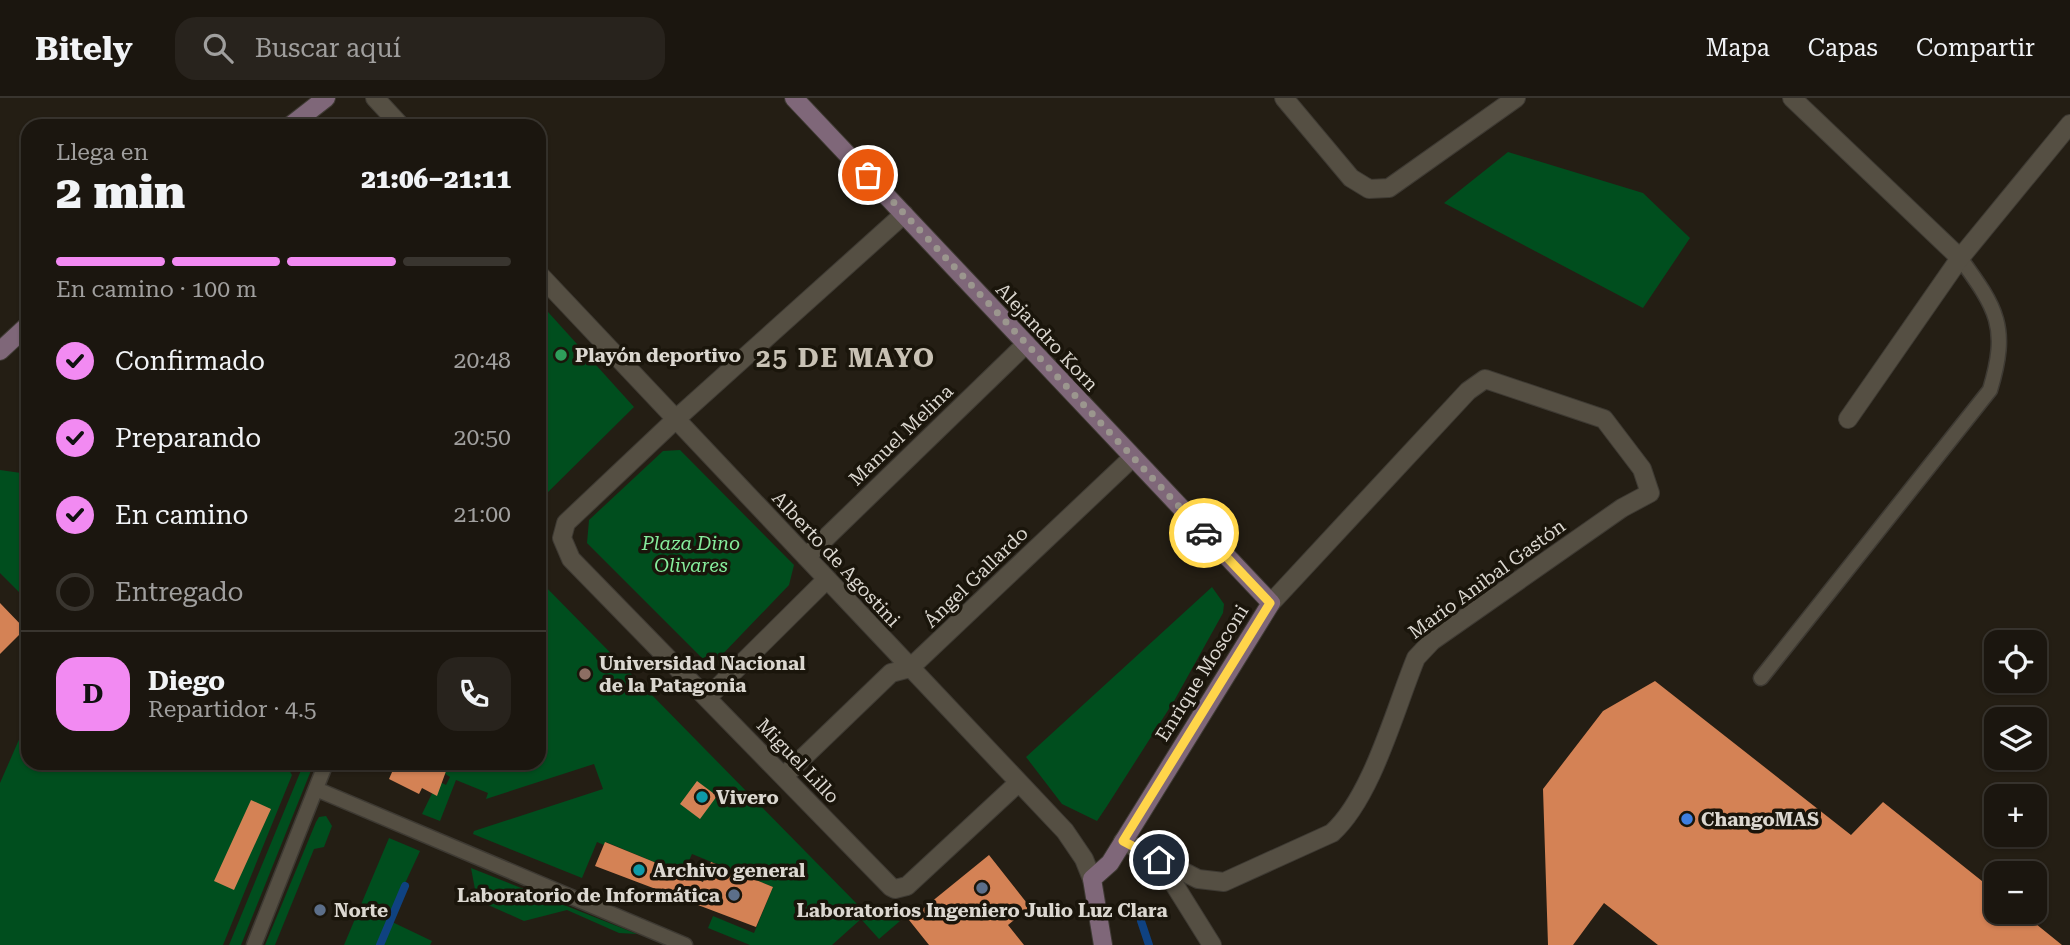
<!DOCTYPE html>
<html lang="es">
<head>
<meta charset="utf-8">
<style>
  body { margin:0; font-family:"Roboto Serif",serif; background:#28231d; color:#f1f3f6; height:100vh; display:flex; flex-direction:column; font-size:26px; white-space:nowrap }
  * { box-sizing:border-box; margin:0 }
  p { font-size:23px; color:#a09f9e }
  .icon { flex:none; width:38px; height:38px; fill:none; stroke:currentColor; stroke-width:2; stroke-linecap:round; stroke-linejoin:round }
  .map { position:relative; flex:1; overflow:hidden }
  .side { position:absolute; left:21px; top:21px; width:525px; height:651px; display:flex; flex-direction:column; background:#1b160f; border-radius:21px; box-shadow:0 2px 5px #0004,0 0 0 2px #39352f }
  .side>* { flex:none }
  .controls { position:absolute; left:1984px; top:532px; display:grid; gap:14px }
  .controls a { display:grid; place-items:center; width:63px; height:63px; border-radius:14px; background:#1b160f; box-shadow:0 2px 5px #0004,0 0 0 2px #39352f; font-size:35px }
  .pin { position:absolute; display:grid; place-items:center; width:60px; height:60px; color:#fff; margin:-30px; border:4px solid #fff; border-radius:50%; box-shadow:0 2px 7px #0007 }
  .courier { position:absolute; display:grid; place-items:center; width:70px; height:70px; margin:-35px; border:5px solid #ffd54a; border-radius:50%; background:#fff; color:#222; box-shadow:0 2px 9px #0007 }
  .overview em { font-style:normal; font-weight:800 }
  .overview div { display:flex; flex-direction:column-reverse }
  .overview { display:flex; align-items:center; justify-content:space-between; height:119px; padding:0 35px }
  h1 { font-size:46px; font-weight:800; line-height:52px }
  .bar { display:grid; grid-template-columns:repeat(4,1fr); gap:10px 7px; align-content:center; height:84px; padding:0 35px }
  .bar i { height:9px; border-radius:5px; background:#39352f }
  .bar .active { background:#f28af2 }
  .bar p { grid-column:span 4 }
  .line { display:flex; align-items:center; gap:18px; padding:0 35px; border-top:2px solid #39352f }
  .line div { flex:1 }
  .round { display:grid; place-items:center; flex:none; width:74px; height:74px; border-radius:21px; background:#28231d }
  ol { padding:0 35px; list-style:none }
  li { display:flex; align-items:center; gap:21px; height:77px }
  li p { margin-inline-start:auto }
  li .icon { padding:7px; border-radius:50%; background:#f28af2; color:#111; stroke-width:4 }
  li:last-child { color:#a09f9e }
  li i { width:38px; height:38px; border:4px solid #39352f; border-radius:50% }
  header { display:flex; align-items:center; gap:42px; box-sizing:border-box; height:98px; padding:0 35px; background:#1b160f; border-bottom:2px solid #39352f }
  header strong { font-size:33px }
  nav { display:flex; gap:38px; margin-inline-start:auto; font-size:24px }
  .search { width:490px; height:63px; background:#28231d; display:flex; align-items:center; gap:18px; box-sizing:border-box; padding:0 24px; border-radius:21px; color:#a09f9e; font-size:26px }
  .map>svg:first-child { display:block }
  .green { fill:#004e1e }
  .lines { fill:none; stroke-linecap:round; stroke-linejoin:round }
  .stream { stroke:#0f4281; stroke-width:8 }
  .building { fill:#d48255 }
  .lane-casing { stroke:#3e3a33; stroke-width:17 }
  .street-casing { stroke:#3e3a33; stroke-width:20 }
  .secondary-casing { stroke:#3e3a33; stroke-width:20 }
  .lane { stroke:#554f43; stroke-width:14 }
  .street { stroke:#554f43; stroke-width:18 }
  .secondary { stroke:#7f6779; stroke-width:18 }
  .done { stroke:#9b968e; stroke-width:7; stroke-dasharray:0 12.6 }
  .route { stroke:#ffd54a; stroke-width:9 }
  .leisure-dot { fill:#2e9e5b; stroke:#1a150b; stroke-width:2.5 }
  .education-dot { fill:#8d6e63; stroke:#1a150b; stroke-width:2.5 }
  .culture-dot { fill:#0f9aa8; stroke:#1a150b; stroke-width:2.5 }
  .shop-dot { fill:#3f7fe0; stroke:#1a150b; stroke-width:2.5 }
  .service-dot { fill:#5c6f8a; stroke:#1a150b; stroke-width:2.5 }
  .labels { text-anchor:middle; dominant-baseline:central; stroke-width:7; stroke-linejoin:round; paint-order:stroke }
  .street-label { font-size:19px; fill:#dbd7d0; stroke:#1a150b }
  .poi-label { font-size:19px; font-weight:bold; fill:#dbd7d0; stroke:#1a150b; text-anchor:start }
  .park-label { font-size:19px; font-style:italic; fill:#86ed9c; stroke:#1a150b }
  .district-label { font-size:26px; font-weight:bold; letter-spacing:2px; fill:#c8c1b4; stroke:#1a150b }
</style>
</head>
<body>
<header>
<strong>Bitely</strong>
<div class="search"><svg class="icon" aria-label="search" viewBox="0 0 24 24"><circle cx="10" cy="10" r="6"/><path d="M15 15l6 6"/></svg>Buscar aquí</div>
<nav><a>Mapa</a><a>Capas</a><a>Compartir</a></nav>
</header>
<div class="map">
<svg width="2070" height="847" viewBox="0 0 2070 847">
  <rect width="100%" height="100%" fill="#241e14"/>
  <path class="green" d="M1508,54l135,41 47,45 -47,70 -199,-105z
    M539,204l95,105 -95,94z
    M680,352l114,115 -5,20 -72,75 -15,-2 -115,-115 2,-23 74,-69z
    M0,372l28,4v127l-28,-28z
    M539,482l320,326 41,15 -21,18 -18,-20 -29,26h-82l-42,-17 5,-12 41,17 19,-46 -81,-33 -9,20 -77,-32 -2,3 -7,-3 -15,36 -109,-44 1,-3 129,-42 -9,-25 -108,35 2,-6 -32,-13 -16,41 -18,-7 16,-33 8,4 4,-8 -6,-4 5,-10h90z
    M1212,489l12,17 -1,9 -49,88 -67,105 -10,15 -35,-17 -36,-47z
    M28,621v44h257l7,12 -69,170h-223v-162z
    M304,665h10l-73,182h-12z
    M326,718l6,10 -8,21 -10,2 -39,96h-10l51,-123 3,-5z
    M389,740l31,13 -32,69 44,21 -2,4h-86z
    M471,770l166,66 -18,-1 -52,-23 -43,11 -47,-21z"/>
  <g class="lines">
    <path class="stream" d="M1141,823l8,24
      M380,847l25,-59"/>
  </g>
  <path class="building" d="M0,505l25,26 -25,25z
    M1655,583l196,154 32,-33 114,91v19h24l41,33h-404l-54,-42 -31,42h-25l-5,-156 60,-78z
    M396,665h53l-12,33 -15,-8 -3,6 -30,-15z
    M697,683l20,15 -17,23 -20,-15z
    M251,702l20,9 -37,81 -20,-9z
    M605,744l98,40 8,-20 62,25 -17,40 -161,-61z
    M989,757l41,52 -22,18 16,20h-95l-20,-25z"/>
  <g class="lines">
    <g class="lane-casing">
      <path id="lane" d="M1761,580l229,-288c19,-63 7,-81 -30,-132
        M316,691l369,156
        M254,847l72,-182"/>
    </g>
    <g class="street-casing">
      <path id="street" d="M375,0l26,28
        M1284,0l67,80 18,11 20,-1 127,-90
        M1792,0l168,160
        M904,116l-228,205 -110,104 -4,15 9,21 320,328 4,2 12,-3 111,-103
        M539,176l526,557 19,28 8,20
        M1848,321l112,-161 110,-134
        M806,459l220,-213
        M707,600l119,-118
        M784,678l107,-103 19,-5 222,-210
        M1123,743l75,38 26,3 108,-49c40,-36 63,-124 84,-175l16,-17 190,-133 28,-15 -8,-24 -38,-50 -119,-40 -17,12 -197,212
        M1159,762l53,85"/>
    </g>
    <g class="secondary-casing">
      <path id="secondary" d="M794,0l477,505 -161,260 -18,16 11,66
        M290,28l36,-28
        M0,253l28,-26"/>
    </g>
    <use href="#lane" class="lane"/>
    <use href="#street" class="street"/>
    <use href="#secondary" class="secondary"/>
  </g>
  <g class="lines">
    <path class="done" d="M868,77l336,358"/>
    <path class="route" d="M1159,762l-36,-19 147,-238 -66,-70"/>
  </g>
  <circle class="leisure-dot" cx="561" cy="257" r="7"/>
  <circle class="education-dot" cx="585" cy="576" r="7"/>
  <g class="culture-dot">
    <circle cx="702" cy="699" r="7"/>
    <circle cx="639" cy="772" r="7"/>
  </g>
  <circle class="shop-dot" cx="1687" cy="721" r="7"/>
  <g class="service-dot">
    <circle cx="982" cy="790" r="7"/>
    <circle cx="734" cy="797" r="7"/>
    <circle cx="320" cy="812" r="7"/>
  </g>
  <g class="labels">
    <g class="street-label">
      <text transform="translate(1047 239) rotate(47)">Alejandro Korn</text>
      <text transform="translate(901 337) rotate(-44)">Manuel Melina</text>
      <text transform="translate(836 461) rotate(47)">Alberto de Agostini</text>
      <text transform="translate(976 479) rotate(-44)">Ángel Gallardo</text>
      <text transform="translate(1487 481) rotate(-36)">Mario Anibal Gastón</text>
      <text transform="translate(1202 575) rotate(-58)">Enrique Mosconi</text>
      <text transform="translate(798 663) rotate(46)">Miguel Lillo</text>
    </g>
    <g class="poi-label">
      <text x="575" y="257">Playón deportivo</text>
      <text x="599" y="565">Universidad Nacional<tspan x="599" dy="22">de la Patagonia</tspan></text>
      <text x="716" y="699">Vivero</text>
      <text x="1701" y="721">ChangoMAS</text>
      <text x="653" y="772">Archivo general</text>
      <text x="720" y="797" text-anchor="end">Laboratorio de Informática</text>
      <text x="334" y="812">Norte</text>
      <text x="982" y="812" text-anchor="middle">Laboratorios Ingeniero Julio Luz Clara</text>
    </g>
    <g class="park-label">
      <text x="691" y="445">Plaza Dino<tspan x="691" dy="22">Olivares</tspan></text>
    </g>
    <g class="district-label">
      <text x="846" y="260">25 DE MAYO</text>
    </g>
  </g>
</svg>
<div class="controls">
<a><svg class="icon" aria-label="locate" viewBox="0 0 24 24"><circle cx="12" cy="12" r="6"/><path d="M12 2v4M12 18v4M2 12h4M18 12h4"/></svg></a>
<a><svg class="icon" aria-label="layers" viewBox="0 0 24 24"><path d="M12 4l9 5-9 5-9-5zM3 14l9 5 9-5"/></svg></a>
<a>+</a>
<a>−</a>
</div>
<div class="pin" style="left:868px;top:77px;background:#ea580c"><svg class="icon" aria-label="bag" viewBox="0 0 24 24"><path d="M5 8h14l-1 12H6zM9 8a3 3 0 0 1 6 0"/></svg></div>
<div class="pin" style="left:1159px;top:762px;background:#1f2937"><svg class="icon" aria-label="home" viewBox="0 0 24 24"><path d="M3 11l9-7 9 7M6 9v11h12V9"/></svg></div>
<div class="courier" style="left:1204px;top:435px"><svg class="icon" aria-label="car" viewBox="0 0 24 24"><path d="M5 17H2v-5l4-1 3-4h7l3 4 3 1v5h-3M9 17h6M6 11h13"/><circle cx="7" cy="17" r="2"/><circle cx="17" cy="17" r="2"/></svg></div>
<section class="side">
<div class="overview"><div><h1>2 min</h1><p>Llega en</p></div><em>21:06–21:11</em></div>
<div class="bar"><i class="active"></i><i class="active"></i><i class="active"></i><i></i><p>En camino · 100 m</p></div>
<ol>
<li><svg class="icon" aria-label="check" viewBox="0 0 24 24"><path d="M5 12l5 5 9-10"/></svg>Confirmado<p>20:48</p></li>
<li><svg class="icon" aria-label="check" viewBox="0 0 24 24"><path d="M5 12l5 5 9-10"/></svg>Preparando<p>20:50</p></li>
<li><svg class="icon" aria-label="check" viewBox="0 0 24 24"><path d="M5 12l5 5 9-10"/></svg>En camino<p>21:00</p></li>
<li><i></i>Entregado</li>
</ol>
<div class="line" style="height:126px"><b class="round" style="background:#f28af2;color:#111">D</b><div><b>Diego</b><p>Repartidor · 4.5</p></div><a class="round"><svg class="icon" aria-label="phone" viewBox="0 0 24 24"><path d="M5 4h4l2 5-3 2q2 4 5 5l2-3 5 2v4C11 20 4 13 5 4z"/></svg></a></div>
</section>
</div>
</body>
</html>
